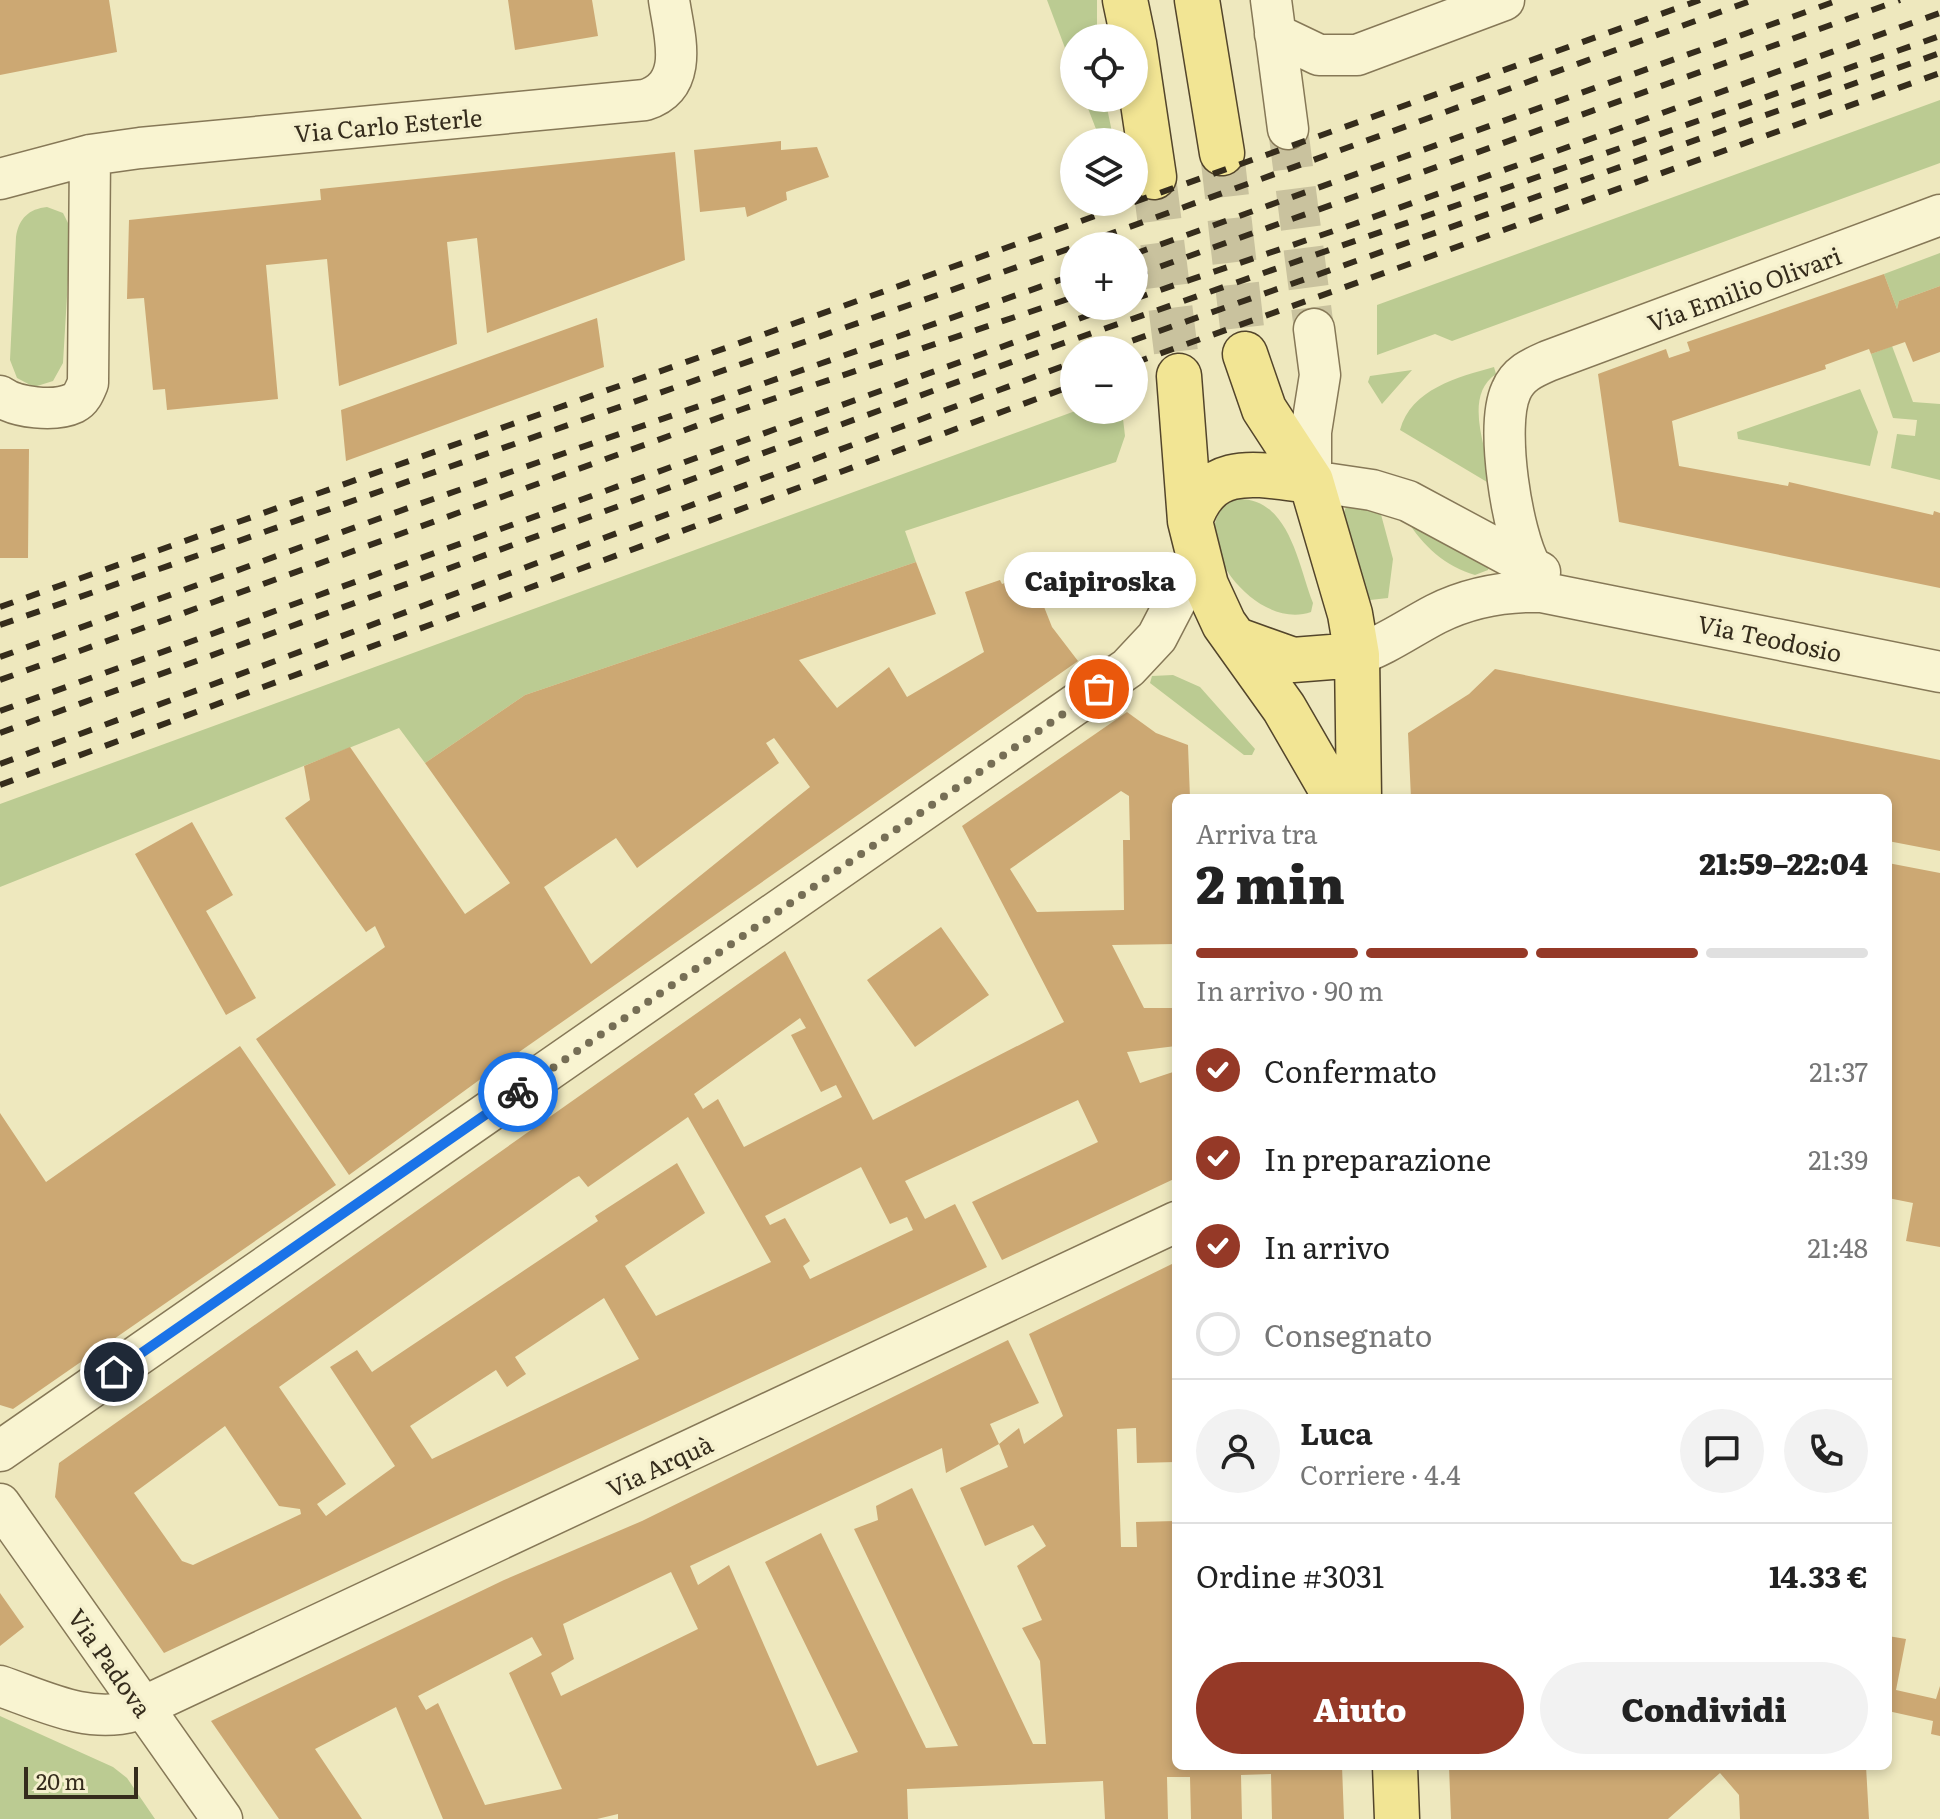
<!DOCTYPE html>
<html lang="it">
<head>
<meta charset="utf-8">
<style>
  body { margin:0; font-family:Literata,serif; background:#f2f2f2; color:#222; height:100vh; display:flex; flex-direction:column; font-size:30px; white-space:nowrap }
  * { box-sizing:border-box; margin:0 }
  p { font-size:26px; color:#767676 }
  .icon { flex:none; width:44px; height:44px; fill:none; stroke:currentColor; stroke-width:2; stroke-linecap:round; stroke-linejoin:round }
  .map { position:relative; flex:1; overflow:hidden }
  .details { position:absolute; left:1172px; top:794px; width:720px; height:976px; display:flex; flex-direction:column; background:#fff; border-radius:12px; box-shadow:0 4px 12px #0003 }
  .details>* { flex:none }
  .fabs { position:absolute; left:1060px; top:24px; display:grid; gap:16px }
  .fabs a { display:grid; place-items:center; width:88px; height:88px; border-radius:50%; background:#fff; box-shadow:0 4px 12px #0003; font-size:40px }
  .scale { position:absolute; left:24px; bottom:20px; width:114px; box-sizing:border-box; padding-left:8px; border:4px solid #352c1c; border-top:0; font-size:22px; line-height:28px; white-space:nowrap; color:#352c1c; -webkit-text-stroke:6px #f5f0cd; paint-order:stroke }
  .pin { position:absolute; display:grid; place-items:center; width:68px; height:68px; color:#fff; margin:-34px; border:4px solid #fff; border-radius:50%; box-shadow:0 2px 8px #0007 }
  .courier { position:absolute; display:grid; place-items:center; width:80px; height:80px; margin:-40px; border:6px solid #1a73e8; border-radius:50%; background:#fff; color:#222; box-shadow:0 2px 10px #0007 }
  .bubble { position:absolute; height:56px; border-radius:28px; background:#fff; box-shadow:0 4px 12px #0003; font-size:26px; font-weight:800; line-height:56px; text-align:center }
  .headline em { font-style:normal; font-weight:800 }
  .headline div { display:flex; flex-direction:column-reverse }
  .headline { display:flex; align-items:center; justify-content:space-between; height:136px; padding:0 24px }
  h1 { font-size:52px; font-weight:800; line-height:60px }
  .bar { display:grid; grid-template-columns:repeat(4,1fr); gap:12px 8px; align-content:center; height:96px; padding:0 24px }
  .bar i { height:10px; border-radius:6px; background:#e0e0e0 }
  .bar .current { background:#953927 }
  .bar p { grid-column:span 4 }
  .line { display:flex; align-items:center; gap:20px; padding:0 24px; border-top:2px solid #e0e0e0 }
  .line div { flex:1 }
  .round { display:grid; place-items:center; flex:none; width:84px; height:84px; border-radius:42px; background:#f2f2f2 }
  ol { padding:0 24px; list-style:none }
  li { display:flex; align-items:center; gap:24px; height:88px }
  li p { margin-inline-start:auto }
  li .icon { padding:8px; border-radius:50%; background:#953927; color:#fff; stroke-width:4 }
  li:last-child { color:#767676 }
  li i { width:44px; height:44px; border:4px solid #e0e0e0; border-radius:50% }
  .button { display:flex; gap:16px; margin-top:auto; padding:16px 24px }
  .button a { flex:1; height:92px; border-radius:48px; background:#953927; color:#fff; font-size:32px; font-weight:800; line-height:92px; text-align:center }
  .button a+a { background:#f2f2f2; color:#222 }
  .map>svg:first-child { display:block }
  .green { fill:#bbcb92 }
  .building { fill:#cca873; fill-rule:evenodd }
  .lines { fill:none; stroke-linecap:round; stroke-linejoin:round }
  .minor-tunnel { stroke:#c9c29e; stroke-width:40; stroke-dasharray:40 20; stroke-linecap:butt }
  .major-tunnel { stroke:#c9c29e; stroke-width:44; stroke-dasharray:44 22; stroke-linecap:butt }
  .minor-casing { stroke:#867857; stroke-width:43 }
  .major-casing { stroke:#53452b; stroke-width:47 }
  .minor { stroke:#f9f4d1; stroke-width:40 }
  .major { stroke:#f2e594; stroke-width:44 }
  .rail { stroke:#352c1c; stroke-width:6; stroke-dasharray:14 14; stroke-linecap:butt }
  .done { stroke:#766e55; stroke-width:8; stroke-dasharray:0 14.4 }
  .route { stroke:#1a73e8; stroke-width:10 }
  .labels { text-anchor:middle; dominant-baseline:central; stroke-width:7; stroke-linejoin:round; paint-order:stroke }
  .street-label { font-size:24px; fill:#352c1c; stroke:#f5f0cd }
</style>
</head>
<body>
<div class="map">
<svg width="1940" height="1819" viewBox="0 0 1940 1819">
  <rect width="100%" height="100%" fill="#eee8be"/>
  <path class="green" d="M1047,0h50v38h-23v34z
    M1084,98h21l9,44h-13z
    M1940,100v63l-488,178 -17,-7 -58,21v-50z
    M47,207l16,6 8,16 -8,134 -10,18 -19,6 -17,-9 -7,-18 6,-123c3,-19 13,-28 31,-30z
    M1940,253v33l-41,15 -2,8 -13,-35z
    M1892,346l21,56 27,2v76l-49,-12 6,-34 18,2 2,-16 -24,-2 -22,-64z
    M1494,367l2,7c-33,22 -10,74 -4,107l-5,1 -87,-52c11,-41 58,-53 94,-63z
    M1412,370l-30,34 -14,-22 2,-6z
    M1860,389l18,43 -8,34 -132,-27 -1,-7z
    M1078,410h44l3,26 -9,26 -211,69 11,31 -391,133 -100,68 -26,-35 -399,159v-83z
    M1236,499c53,-3 62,65 77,104l-2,9c-59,21 -135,-86 -75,-113z
    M1348,503l31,4 14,52 -5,39 -18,2c-16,-15 -36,-77 -22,-97z
    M1407,520l82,47 -1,3 -13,5c-29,-8 -53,-30 -68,-55z
    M1173,675l27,12 55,62 -3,6h-8l-94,-72 2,-7z
    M0,1716l113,51 14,11 28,41h-155z"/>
  <path class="building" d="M0,0h109l8,52 -117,23z
    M508,0h84l6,36 -83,14z
    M781,141v9l36,-3 12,30 -43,15 1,8 -40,17 -2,-10 -45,5 -6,-62z
    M675,152l10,108 -198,73 -10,-95 -30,4 10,102 -118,42 -12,-127 -61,6 12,134 -111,11 -2,-21 -12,1 -9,-92 -17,1 2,-79 192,-20 -1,-11z
    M1884,274l13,35 2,-8 41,-15v66l-27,10 -8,-20 -34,12 -2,-5 -44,16 1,4 -154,52 7,45 109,20 1,-4 144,33 1,-4 6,2v75l-321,-66 -21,-148 68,-25 3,9 21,-7 -3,-9z
    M597,318l7,49 -258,94 -5,-51z
    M0,449h29l-1,109h-28z
    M916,562l20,52 -137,46 38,48 52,-41 18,30 77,-45 -19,-60 35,-12 2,4 29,-10 21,53 26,34 -596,417 -133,97 -93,-136 129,-92 -10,-21 -9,6 -81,-114 25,-18 -6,-34 46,-19 115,167 45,-31 -85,-120 100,-68zM774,738l36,49 -219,177 -47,-77 72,-49 21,30 142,-105 -13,-20z
    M1495,669l445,91v91l-52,-10v-43h-477l-3,-65 61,-39z
    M1127,712l29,21 32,12 2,53h-14v146l-64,1 32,63h32v38l-49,6 13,31 36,-12v107l-174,82 -30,-58 126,-60 -20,-42 -173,81 20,38 30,-15 32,63 -823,386 -109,-156 4,-34 726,-512 88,169 191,-98 -102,-196zM1121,791l8,5 1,44h-7l1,70 -87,2 -27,-43zM800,1018l6,10 -15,7 30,57 15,-7 6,12 -98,50 -26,-48 -15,10 -9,-15zM688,1117l83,145 -115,54 -31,-50 80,-53 -28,-50 -82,53 3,5 -226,151 -15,-22 -27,17 65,99 -69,50 -9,-12 29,-20 -67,-97 294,-208 6,-3 9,11zM861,1167l29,57 17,-7 6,13 -103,49 -7,-13 7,-5 -25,-43 -15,7 -5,-9zM604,1298l35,61 -207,100 -22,-33 86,-56 11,17 19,-13 -11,-17zM225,1426l54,80 21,3 1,5 -108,51 -11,-4 -48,-68z
    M192,822l41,73 -27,16 50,87 -30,17 -91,-161z
    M1888,863l52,10v374l-34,-6 7,-38 -25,-5z
    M941,927l48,68 -74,52 -48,-67z
    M240,1046l96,139 -323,224 -13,-4v-292l46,69z
    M1176,1262v200l-39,1 -1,-35 -19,1 4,118h16l-1,-25 40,-1v245h166l2,53h-72l-1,-45 -30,1 1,44h-51l-1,-42h-23l1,42h-63l-2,-38 -196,8 1,30h-290v-5l-21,5h-154l-47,-112 -81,42 47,70h-83l-68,-98 293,-141 138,-59 366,-181 31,63 -49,21 9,20 -53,29 -4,-25 -252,118 8,19 31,-20 88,201 41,-14 -93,-190 56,-29 105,215 32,-2 -104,-217 24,-9 -2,-14 36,-18 121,256h13l-6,-83 -18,-33 20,-8 -25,-54 29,-20 -13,-21 -48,21 -25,-58 48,-21 -9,-23 20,-16 5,16 39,-28 -34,-82zM671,1572l27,57 -137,67 -10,-23 23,-14 -11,-35zM532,1637l10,18 -33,18 53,116 -77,16 -47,-102 -12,7 -8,-14z
    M1888,1484l4,41 -4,4z
    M0,1593l24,34 -24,19z
    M1888,1636l18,3 -10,51 40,9 4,-13v50l-9,-2 2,-13 -45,-10z
    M1449,1766h417l3,53h-129l-1,-24 -19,-22 -52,46h-217z"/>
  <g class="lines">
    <path class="minor-tunnel" d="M1288,129l26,200"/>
    <path class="major-tunnel" d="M1222,153l23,201
      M1154,177l25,199"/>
    <g class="minor-casing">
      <path id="minor" d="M1271,0l17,129
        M1275,34l44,21h38l147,-55
        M0,179l90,-24 50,-7 505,-48c46,-15 29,-65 24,-100
        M1314,329l6,46 -9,57v49l61,9 36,11 132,71
        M0,396c16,12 55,16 74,7 8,-4 11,-13 14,-20l2,-228
        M1531,567c-19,-33 -36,-141 -20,-176 7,-17 21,-23 37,-30l392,-146
        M1357,655c29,-10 52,-27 79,-41 34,-17 67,-23 105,-22l399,80
        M0,1451l1128,-783 29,-31 40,-77
        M0,1504l222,315
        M0,1686c44,15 87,38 134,25l1042,-489"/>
    </g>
    <g class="major-casing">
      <path id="major" d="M1125,0l8,38
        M1197,0l25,153
        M1134,43l20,134
        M1245,354l19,55 47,72 39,133 7,41 2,143
        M1179,376l11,145 16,64 18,39 60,84 52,90
        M1190,521c20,-61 69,-46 121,-40
        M1237,640l56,20 64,-5
        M1395,1766l2,53"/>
    </g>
    <use href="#minor" class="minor"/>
    <use href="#major" class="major"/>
    <path class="rail" d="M1077,246l676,-246
      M1134,254l705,-254
      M1134,276l766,-276
      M1134,299l220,-75 586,-211
      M1106,350l834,-297
      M1134,363l806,-290
      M0,607l1700,-607
      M0,625l1074,-378
      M0,657l419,-153 655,-229
      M0,680l740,-270 334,-113
      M0,711l1114,-405
      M0,733l1058,-388 882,-309
      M0,764l1074,-402
      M0,785l1074,-400"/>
  </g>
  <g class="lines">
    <path class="done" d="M518,1092l581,-403"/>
    <path class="route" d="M114,1372l404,-280"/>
  </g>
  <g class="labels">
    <g class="street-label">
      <text transform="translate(388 124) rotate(-5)">Via Carlo Esterle</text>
      <text transform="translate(1744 288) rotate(-20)">Via Emilio Olivari</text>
      <text transform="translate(1770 637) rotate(12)">Via Teodosio</text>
      <text transform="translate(659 1465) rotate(-25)">Via Arquà</text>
      <text transform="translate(111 1662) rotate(55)">Via Padova</text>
    </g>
  </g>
</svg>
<div class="fabs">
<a><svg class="icon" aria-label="locate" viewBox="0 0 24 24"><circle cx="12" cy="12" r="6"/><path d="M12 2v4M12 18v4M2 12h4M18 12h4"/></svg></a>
<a><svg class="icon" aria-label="layers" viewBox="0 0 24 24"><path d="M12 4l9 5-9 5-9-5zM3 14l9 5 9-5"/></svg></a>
<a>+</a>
<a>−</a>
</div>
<div class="scale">20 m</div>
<div class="pin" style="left:1099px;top:689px;background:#ea580c"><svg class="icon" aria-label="bag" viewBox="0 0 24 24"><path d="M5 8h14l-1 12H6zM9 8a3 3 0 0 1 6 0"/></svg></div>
<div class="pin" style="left:114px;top:1372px;background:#1f2937"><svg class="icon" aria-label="home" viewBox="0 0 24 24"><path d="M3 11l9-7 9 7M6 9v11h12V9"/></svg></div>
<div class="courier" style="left:518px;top:1092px"><svg class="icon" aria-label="bike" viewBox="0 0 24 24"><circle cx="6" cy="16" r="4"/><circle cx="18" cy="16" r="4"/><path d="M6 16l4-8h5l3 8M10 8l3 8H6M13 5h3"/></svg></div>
<div class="bubble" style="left:1004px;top:552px;width:192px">Caipiroska</div>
<section class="details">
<div class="headline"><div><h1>2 min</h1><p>Arriva tra</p></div><em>21:59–22:04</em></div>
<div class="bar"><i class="current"></i><i class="current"></i><i class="current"></i><i></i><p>In arrivo · 90 m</p></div>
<ol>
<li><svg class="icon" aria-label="check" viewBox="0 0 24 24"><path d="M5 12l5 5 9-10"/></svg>Confermato<p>21:37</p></li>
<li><svg class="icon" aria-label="check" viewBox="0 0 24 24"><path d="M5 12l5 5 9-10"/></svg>In preparazione<p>21:39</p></li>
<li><svg class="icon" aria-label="check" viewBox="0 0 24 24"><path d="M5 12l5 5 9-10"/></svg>In arrivo<p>21:48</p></li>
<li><i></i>Consegnato</li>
</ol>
<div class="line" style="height:144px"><a class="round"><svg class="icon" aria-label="person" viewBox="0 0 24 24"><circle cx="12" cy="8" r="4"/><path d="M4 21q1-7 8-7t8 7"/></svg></a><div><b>Luca</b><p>Corriere · 4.4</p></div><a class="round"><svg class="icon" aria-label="chat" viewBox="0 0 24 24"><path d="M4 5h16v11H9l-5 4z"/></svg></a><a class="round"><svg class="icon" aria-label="phone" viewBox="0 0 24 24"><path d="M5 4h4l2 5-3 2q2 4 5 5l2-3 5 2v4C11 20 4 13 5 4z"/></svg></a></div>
<div class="line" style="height:104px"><div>Ordine #3031</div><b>14.33 €</b></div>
<div class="button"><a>Aiuto</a><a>Condividi</a></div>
</section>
</div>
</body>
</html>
